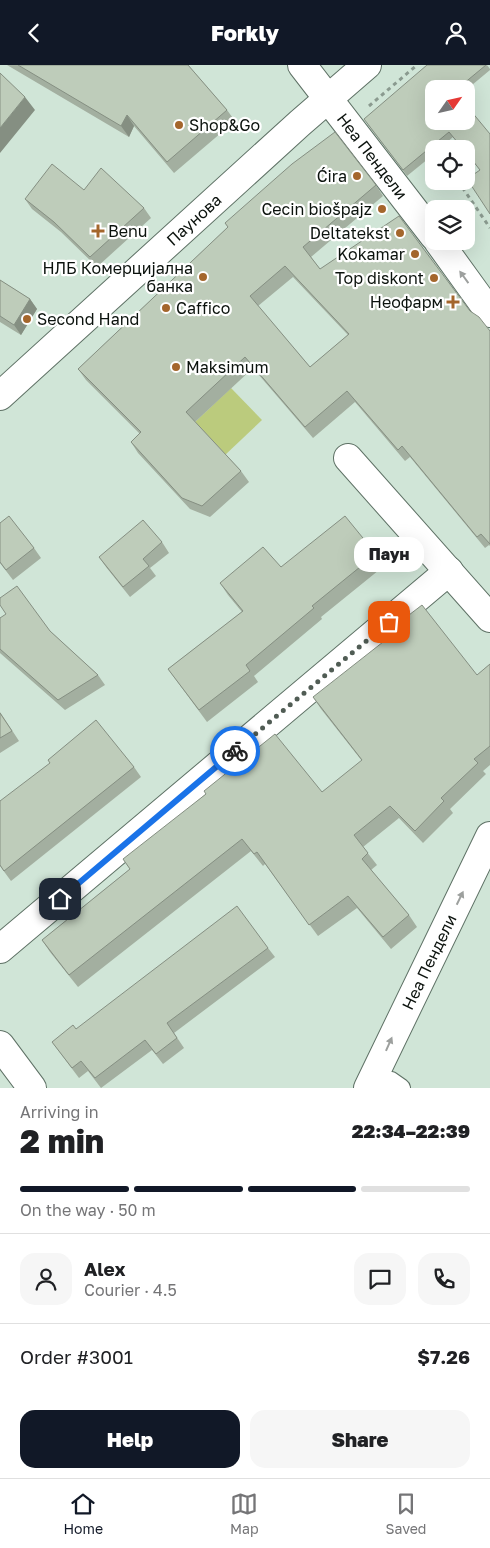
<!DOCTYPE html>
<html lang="en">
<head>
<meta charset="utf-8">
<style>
  body { margin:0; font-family:"Golos Text",sans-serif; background:#f6f6f6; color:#202124; height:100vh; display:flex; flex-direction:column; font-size:19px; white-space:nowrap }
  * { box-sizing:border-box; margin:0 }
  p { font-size:16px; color:#757577 }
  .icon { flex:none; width:28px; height:28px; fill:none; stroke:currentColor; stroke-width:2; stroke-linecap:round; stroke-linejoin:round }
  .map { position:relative; height:1023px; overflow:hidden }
  .drawer { display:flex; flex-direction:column; background:#fff; flex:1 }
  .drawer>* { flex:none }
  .needle { width:32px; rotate:56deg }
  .fabs { position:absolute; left:425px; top:15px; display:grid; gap:10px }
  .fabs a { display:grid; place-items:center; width:50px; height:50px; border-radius:10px; background:#fff; box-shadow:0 5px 20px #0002; font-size:25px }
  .pin { position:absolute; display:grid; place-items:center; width:42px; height:42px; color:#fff; margin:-21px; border-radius:10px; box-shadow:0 2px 8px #0006 }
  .courier { position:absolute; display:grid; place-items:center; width:50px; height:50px; margin:-25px; border:4px solid #1a73e8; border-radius:50%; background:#fff; color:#222; box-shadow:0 1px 6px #0007 }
  .bubble { position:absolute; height:35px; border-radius:15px; background:#fff; box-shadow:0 5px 20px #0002; font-size:16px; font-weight:800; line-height:35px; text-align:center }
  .overview em { font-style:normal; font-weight:800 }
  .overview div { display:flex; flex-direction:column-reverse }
  .overview { display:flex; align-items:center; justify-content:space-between; height:85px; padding:0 20px }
  h1 { font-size:32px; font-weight:800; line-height:38px }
  .bar { display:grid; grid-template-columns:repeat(4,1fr); gap:8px 5px; align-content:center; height:60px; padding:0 20px }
  .bar i { height:6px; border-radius:4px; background:#e0e0e0 }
  .bar .selected { background:#111827 }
  .bar p { grid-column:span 4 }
  .line { display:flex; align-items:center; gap:12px; padding:0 20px; border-top:1px solid #e0e0e0 }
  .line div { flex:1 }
  .round { display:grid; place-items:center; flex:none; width:52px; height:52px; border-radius:15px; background:#f6f6f6 }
  .action { display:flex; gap:10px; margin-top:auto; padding:10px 20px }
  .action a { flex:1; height:58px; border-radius:15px; background:#111827; color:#fff; font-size:20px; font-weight:800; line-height:58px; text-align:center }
  .action a+a { background:#f6f6f6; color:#202124 }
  header { display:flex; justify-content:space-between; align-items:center; height:65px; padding:0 20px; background:#111827; color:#fff; font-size:22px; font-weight:800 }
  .dock { display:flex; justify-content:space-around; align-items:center; height:70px; border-top:1px solid #e0e0e0; background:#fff; font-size:14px; color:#757577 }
  .dock a { display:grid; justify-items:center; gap:2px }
  .dock .selected { color:#111827 }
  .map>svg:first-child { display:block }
  .green { fill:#bbcb7d }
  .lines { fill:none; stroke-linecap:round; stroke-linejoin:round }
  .service-casing { stroke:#5e7165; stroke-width:20 }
  .minor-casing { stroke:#5e7165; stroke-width:30 }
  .tertiary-casing { stroke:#5e7165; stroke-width:30 }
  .path { stroke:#8a9a8f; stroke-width:3; stroke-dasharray:4 4; stroke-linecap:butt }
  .service { stroke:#fff; stroke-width:18 }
  .minor { stroke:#fff; stroke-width:28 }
  .tertiary { stroke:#fff; stroke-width:28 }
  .wall { fill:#a3afa0; fill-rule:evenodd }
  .shaded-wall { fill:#858f82 }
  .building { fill:#beccba; stroke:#858f82; fill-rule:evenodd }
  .oneway { fill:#9da09e }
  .done { stroke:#505c54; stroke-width:5; stroke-dasharray:0 9 }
  .route { stroke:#1a73e8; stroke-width:6 }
  .poi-dot { fill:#a4662c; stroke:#fff; stroke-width:2 }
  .labels { text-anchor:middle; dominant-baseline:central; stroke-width:4.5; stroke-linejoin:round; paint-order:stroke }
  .poi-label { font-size:16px; fill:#0b120d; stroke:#fff; text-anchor:end }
  .street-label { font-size:16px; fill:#0b120d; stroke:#fff }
</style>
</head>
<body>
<header><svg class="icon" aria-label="back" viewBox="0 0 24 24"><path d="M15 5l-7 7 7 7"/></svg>Forkly<svg class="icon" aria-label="person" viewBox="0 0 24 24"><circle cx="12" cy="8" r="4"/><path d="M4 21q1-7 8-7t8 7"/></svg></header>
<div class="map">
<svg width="490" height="1023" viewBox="0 0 490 1023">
  <rect width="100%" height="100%" fill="#d0e5d7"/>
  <path class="green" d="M231,323l31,32 -38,36 -30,-33z"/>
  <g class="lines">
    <g class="service-casing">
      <path id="service" d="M374,1012l17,4 10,7"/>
    </g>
    <g class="minor-casing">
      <g id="minor">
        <path id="s1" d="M302,0l132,171"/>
        <path d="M438,176l52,72"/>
        <path d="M348,393l142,160"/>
        <path d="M0,884l449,-378"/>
        <path d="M0,980l32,43"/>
        <path id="s2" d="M368,1023l122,-252"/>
      </g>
    </g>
    <g class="tertiary-casing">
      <g id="tertiary">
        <path id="s3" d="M0,331l300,-273 67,-58"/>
      </g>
    </g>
    <path class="path" d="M369,41l48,-41
      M458,116l32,47"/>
    <use href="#service" class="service"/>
    <use href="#minor" class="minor"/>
    <use href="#tertiary" class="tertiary"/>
  </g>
  <path class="wall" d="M7,0h181l39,45 8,11 -61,52 -40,-47 -5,11z
    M427,0h60l3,4v1l-24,20v-1h-32l32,32 14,49 -14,-17v-4h-3l-10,-12 -14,12h-5v5l-27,22 -39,-51z
    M376,120l7,11 -72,61 9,12 150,42 20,20v215l-1,-1 -4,3 -75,-91 -5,4 -50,-59 -42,36 -60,-70 -58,54 46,49 8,11 -39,35 -20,-8 -52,-56 -7,-11 9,-8 -54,-54 -8,-11 150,-142 -3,-4zM293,212l55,58 -38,32 -52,-61z
    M84,125l60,18 7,10 -54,49 -36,-35 -29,-23 -7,-10z
    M0,215l30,19 7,10 -16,26 -21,-13z
    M0,458l34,25 7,10 -28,22 -13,-17z
    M162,477l7,11 -19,15 6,8 -26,21 -24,-30 -7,-10z
    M376,489l8,12 -63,51 1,2 -68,57 4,6 -51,40 -39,-53 74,-57 -14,-17 -8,-12 61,-16z
    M0,553l50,13 48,44 7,10 -40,25 -65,-57z
    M490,599v101l-7,6 3,3 -36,35 3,4 -30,30 -24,-25 -36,29 14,18 -6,5 38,45 8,12 -26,22 -34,-41 -39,28 -53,-72 -2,2 -12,-15 -173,136 -28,-35 -8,-12 88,-71 -7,-10 199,-67 40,-31 -41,-52 -8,-12 164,-22z
    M0,647l19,29 -19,12z
    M134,702l7,10 -130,104 -11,-15v-65z
    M268,883l7,9 -101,76 10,15 -21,16 -11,-14 -51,38 -13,-17 -9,7 -27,-36 24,-13z"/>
  <path class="shaded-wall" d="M25,32l10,13 -35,43v-25z
    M127,50l7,11 -5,11 -8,-11z
    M30,234l7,10 -16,26 -7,-10z"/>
  <path class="building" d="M18,0h170l39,45 -60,52 -40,-47 -6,11z
    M427,0h59l-29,24h-23v32h32v-16l24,29v80l-23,-35 13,-9 -14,-18v-3h-3l-14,-17 -46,38 -39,-51z
    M0,8l25,24 -25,31z
    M335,67l41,53 -73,62 17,22 79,-53 71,95 9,6 11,14v213l-9,-10 -4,3 -75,-91 -4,4 -51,-59 -42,36 -60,-70 -59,55 55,59 -39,35 -20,-8 -51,-56 10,-10 -63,-63 150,-142 -3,-4 67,-59zM285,201l64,68 -39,33 -60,-71z
    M52,99l32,26 17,-22 43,40 -54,49 -36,-35 -29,-23z
    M0,215l30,19 -16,26 -14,-9z
    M9,451l25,32 -28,22 -6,-8v-39z
    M345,451l31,38 -64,52 2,2 -68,57 4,6 -51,39 -31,-41 75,-58 -23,-28 43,-36 18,20z
    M143,455l19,22 -19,17 6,7 -26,21 -24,-30z
    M17,521l33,45 48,44 -40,25 -58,-51v-31l6,-4 -6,-9v-7z
    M422,540l55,70 13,-11v82l-16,13 4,4 -37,35 3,3 -29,30 -25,-25 -36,29 14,18 -6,6 47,56 -26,22 -35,-41 -39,29 -52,-73 -3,2 -12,-15 -173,136 -27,-35 88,-71 -7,-10 83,-65 -2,-3 71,-57 47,58 40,-32 -49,-63 70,-55 -4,-4z
    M0,648l12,18 -12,7z
    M96,655l38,47 -130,104 -4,-6v-64l50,-38 -2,-3z
    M237,841l31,42 -101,75 10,15 -21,16 -11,-14 -50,38 -14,-17 -9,7 -20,-26 21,-17 3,4z"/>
  <defs><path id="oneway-solid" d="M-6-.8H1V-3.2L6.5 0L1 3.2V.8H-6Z" transform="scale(1.25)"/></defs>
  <g class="oneway">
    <use href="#oneway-solid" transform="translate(464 212) rotate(-126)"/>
    <use href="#oneway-solid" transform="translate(460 833) rotate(-64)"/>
    <use href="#oneway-solid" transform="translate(389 979) rotate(-66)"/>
  </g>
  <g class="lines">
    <path class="done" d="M235,686l154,-129"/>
    <path class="route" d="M60,834l175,-148"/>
  </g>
  <g class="poi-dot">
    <circle cx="179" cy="60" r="5"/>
    <circle cx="357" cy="111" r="5"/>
    <circle cx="382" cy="144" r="5"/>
    <path d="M95.5 158.5h5v5h5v5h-5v5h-5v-5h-5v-5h5z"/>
    <circle cx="400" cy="168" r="5"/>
    <circle cx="415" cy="189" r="5"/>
    <circle cx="203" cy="212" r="5"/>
    <circle cx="434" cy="213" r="5"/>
    <path d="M450.5 229.5h5v5h5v5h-5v5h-5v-5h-5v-5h5z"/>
    <circle cx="166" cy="243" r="5"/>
    <circle cx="27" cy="254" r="5"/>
    <circle cx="176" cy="302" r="5"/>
  </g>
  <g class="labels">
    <g class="poi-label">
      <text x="189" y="60" text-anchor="start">Shop&amp;Go</text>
      <text x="347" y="111">Ćira</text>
      <text x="372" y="144">Cecin biošpajz</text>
      <text x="108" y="166" text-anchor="start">Benu</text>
      <text x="390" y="168">Deltatekst</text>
      <text x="405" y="189">Kokamar</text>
      <text x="193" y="203">НЛБ Комерцијална<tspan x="193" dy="18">банка</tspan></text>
      <text x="424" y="213">Top diskont</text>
      <text x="443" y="237">Неофарм</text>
      <text x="176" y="243" text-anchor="start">Caffico</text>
      <text x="37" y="254" text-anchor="start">Second Hand</text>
      <text x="186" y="302" text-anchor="start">Maksimum</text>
    </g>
    <g class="street-label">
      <text stroke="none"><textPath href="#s1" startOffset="115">Неа Пендели</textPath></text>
      <text stroke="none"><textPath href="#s3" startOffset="262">Паунова</textPath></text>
      <text stroke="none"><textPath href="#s2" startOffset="140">Неа Пендели</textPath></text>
    </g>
  </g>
</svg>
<div class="fabs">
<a><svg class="needle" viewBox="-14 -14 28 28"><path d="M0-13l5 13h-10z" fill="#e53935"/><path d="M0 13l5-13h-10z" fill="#757577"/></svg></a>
<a><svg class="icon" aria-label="locate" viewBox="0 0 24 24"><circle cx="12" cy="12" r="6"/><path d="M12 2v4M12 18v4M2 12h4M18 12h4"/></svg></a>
<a><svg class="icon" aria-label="layers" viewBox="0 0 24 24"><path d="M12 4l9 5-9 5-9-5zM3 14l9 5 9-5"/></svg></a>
</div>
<div class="pin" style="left:389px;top:557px;background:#ea580c"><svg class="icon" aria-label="bag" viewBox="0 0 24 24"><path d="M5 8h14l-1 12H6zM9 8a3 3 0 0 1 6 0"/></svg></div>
<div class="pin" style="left:60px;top:834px;background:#1f2937"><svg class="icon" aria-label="home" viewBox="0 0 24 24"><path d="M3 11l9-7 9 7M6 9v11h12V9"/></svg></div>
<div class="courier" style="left:235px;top:686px"><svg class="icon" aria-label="bike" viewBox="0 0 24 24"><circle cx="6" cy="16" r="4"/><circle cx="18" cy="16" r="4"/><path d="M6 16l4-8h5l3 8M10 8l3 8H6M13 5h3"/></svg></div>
<div class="bubble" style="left:354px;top:472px;width:70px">Паун</div>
</div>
<section class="drawer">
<div class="overview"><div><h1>2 min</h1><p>Arriving in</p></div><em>22:34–22:39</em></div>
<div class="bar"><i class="selected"></i><i class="selected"></i><i class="selected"></i><i></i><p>On the way · 50 m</p></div>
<div class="line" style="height:90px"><a class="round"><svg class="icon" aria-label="person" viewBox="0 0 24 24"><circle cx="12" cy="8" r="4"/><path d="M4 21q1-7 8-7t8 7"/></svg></a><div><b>Alex</b><p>Courier · 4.5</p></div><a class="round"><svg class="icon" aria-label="chat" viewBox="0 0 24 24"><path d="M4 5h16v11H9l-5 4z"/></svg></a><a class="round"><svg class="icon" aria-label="phone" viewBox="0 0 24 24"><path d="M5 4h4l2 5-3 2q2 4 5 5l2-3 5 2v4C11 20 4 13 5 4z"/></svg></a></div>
<div class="line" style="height:65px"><div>Order #3001</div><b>$7.26</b></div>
<div class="action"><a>Help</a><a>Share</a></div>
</section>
<nav class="dock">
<a class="selected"><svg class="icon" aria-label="home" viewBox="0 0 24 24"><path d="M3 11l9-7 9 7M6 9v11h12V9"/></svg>Home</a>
<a><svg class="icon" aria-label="map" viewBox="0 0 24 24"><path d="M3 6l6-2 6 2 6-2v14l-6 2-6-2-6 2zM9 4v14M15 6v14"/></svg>Map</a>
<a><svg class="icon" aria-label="saved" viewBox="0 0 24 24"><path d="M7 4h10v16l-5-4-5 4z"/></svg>Saved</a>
</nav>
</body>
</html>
